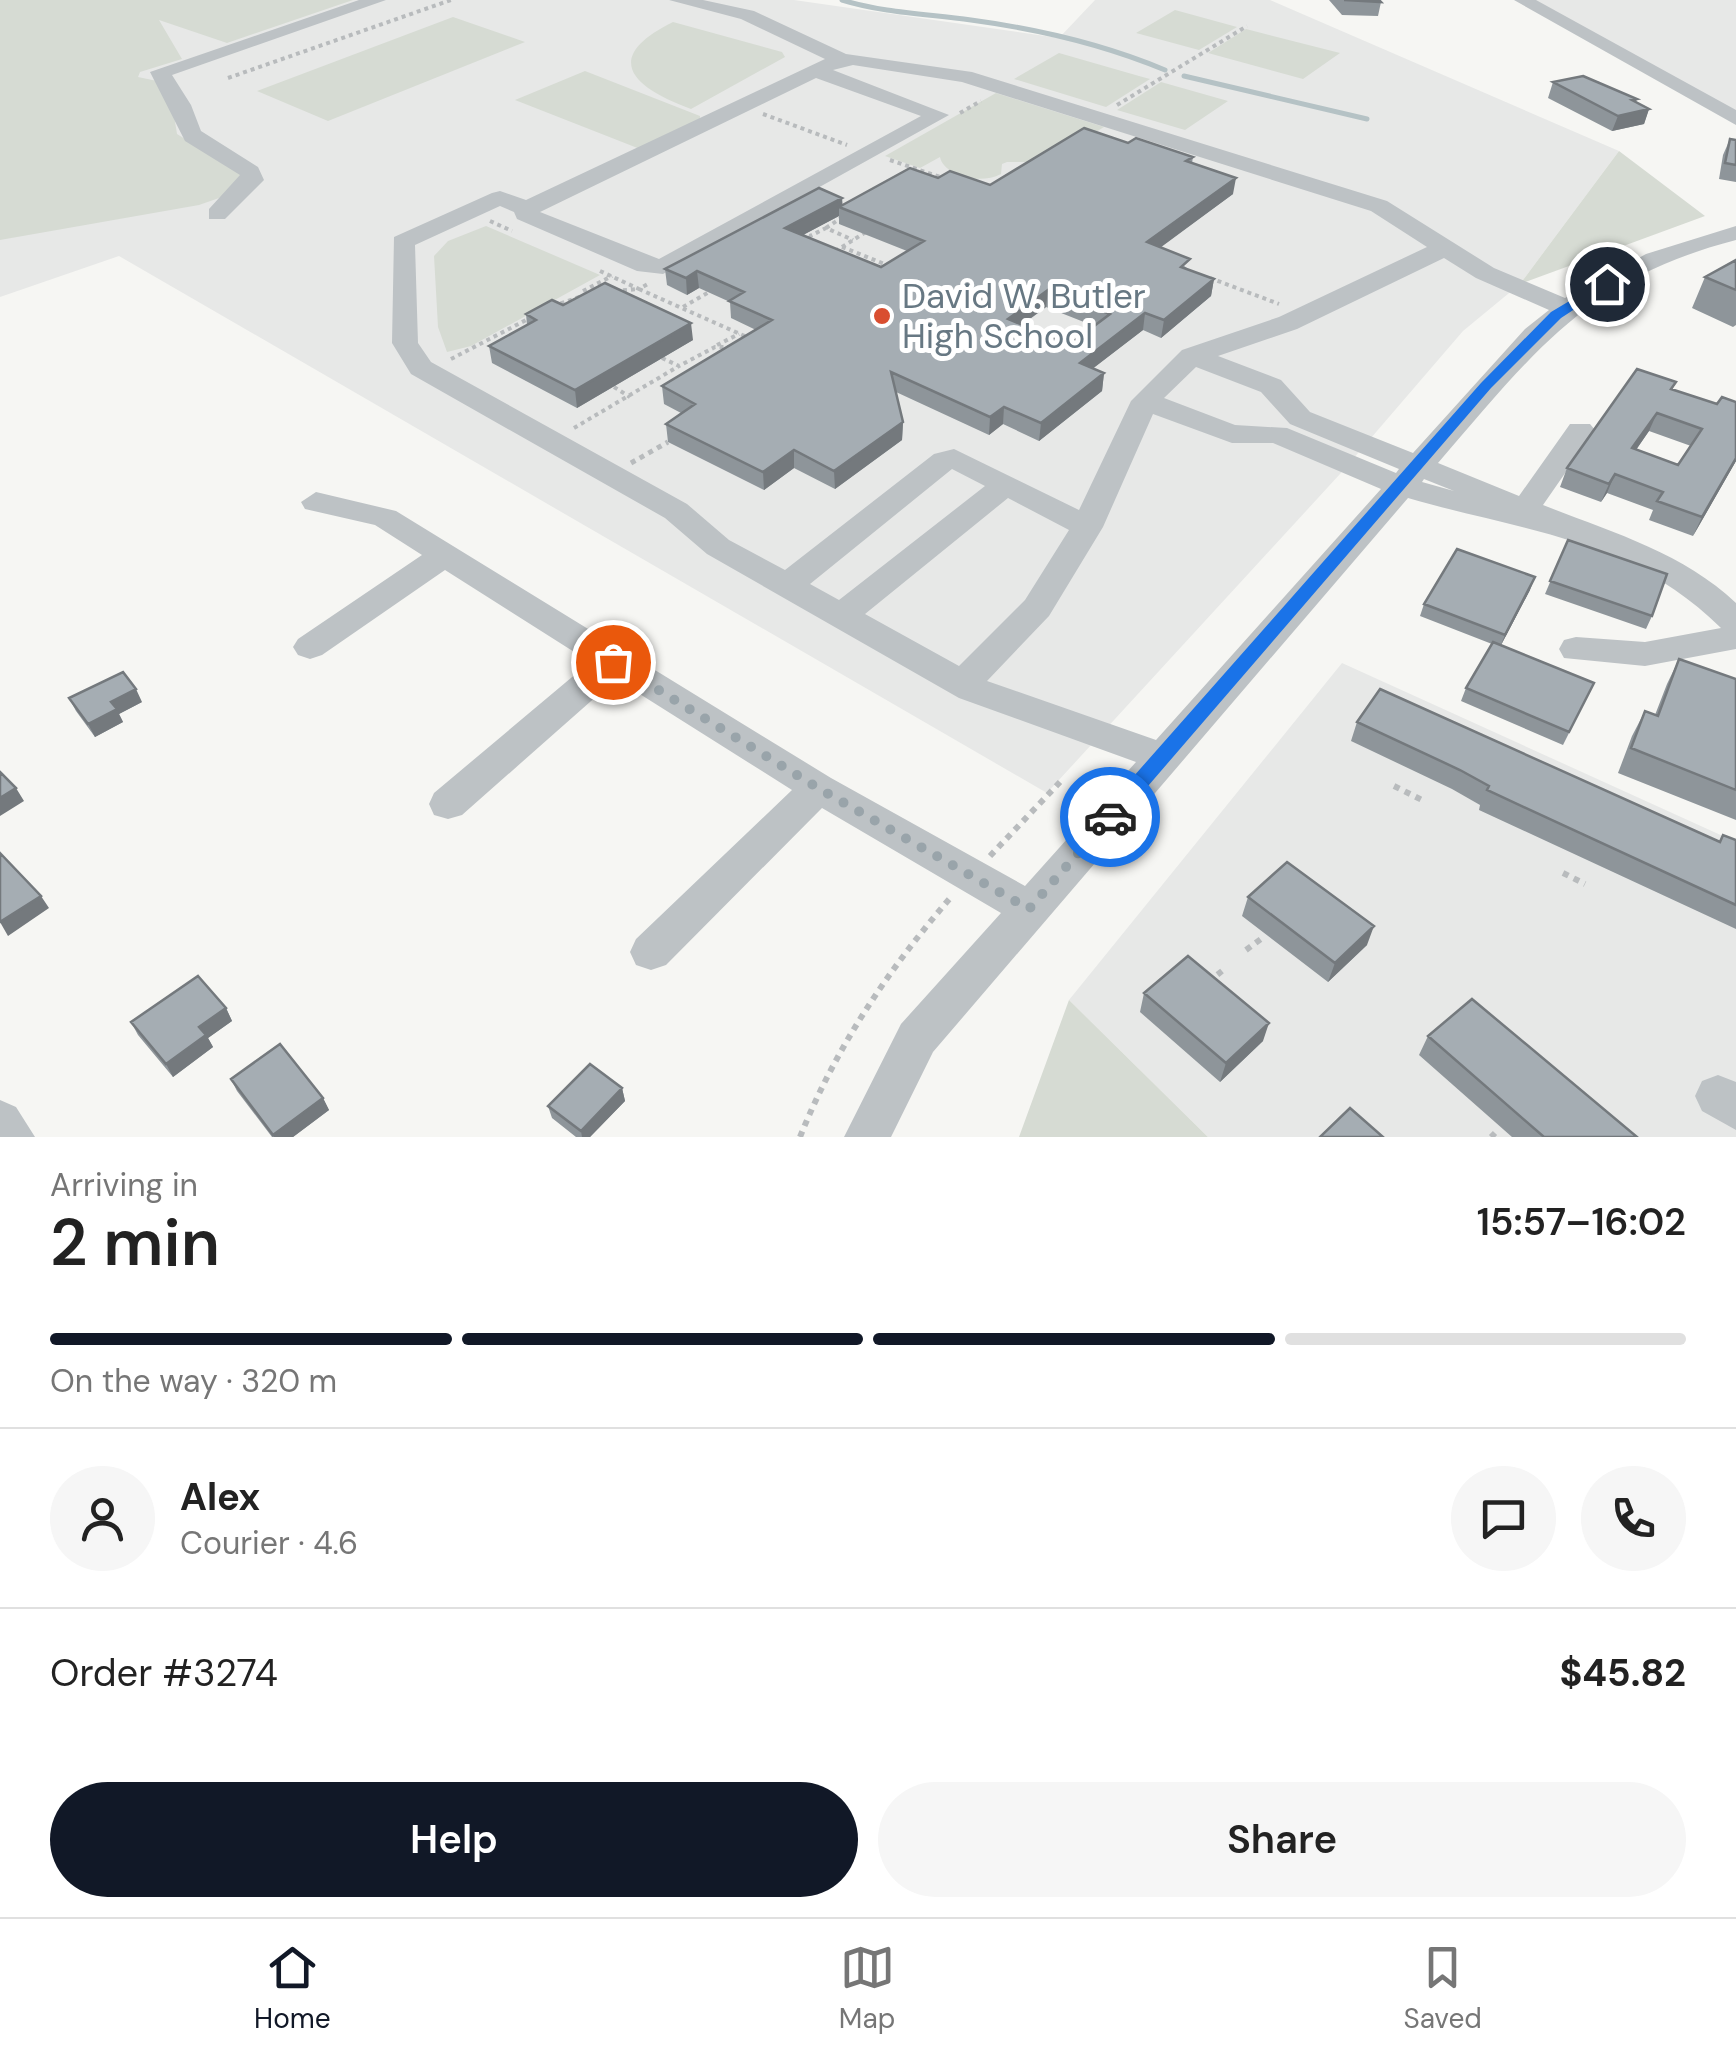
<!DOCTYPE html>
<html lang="en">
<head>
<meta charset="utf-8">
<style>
  body { margin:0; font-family:"DM Sans",sans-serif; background:#f6f6f6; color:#222; height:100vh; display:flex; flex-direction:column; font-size:38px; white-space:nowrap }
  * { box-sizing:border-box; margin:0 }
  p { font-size:32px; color:#767676 }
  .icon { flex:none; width:55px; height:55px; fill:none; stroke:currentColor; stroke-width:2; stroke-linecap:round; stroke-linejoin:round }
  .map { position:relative; height:1137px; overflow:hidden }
  .sheet { display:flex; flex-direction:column; background:#fff; flex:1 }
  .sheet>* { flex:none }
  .pin { position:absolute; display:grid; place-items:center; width:85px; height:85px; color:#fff; margin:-42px; border:5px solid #fff; border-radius:50%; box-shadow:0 2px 10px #0007 }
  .courier { position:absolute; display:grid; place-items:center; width:100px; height:100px; margin:-50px; border:8px solid #1a73e8; border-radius:50%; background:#fff; color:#222; box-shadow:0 2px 12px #0007 }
  .overview em { font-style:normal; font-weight:600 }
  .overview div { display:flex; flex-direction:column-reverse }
  .overview { display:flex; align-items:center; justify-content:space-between; height:170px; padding:0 50px }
  h1 { font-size:65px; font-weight:600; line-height:75px }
  .bar { display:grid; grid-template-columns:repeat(4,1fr); gap:15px 10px; align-content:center; height:120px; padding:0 50px }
  .bar i { height:12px; border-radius:8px; background:#e0e0e0 }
  .bar .selected { background:#111827 }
  .bar p { grid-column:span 4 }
  .line { display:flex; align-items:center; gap:25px; padding:0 50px; border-top:2px solid #e0e0e0 }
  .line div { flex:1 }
  .round { display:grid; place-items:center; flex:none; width:105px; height:105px; border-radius:52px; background:#f6f6f6 }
  .action { display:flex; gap:20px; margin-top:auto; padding:20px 50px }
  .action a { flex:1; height:115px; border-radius:60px; background:#111827; color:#fff; font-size:40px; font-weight:600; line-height:115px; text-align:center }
  .action a+a { background:#f6f6f6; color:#222 }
  .dock { display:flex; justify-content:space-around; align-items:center; height:140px; border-top:2px solid #e0e0e0; background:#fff; font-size:28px; color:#767676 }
  .dock a { display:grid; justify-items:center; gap:5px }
  .dock .selected { color:#111827 }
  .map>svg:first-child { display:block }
  .built { fill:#e7e8e7 }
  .green { fill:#d6dbd3 }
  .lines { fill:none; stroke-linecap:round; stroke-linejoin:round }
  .stream { stroke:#b5c2c5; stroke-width:5 }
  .path-far2 { stroke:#b8bbbd; stroke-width:4; stroke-dasharray:4 4; stroke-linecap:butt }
  .path-far1 { stroke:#b8bbbd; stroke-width:5; stroke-dasharray:5 5; stroke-linecap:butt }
  .path { stroke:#b8bbbd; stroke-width:6; stroke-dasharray:6 6; stroke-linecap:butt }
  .minor { fill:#bdc2c5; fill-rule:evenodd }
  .wall { fill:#8e959a; fill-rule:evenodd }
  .shaded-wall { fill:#74797d }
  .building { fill:#a5adb3; stroke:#74797d; stroke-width:2.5; fill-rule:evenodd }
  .route { fill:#1a73e8 }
  .done { stroke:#99a4aa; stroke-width:10; stroke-dasharray:0 18 }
  .poi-dot { fill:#d94e30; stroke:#fff; stroke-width:4 }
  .labels { text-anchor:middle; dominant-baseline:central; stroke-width:10; stroke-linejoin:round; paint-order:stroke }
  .poi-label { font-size:35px; fill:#677883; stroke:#fff; text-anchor:start }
</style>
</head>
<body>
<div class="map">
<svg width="1736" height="1137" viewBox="0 0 1736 1137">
  <rect width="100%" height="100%" fill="#f6f6f3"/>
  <path class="built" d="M0,0h794l265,38 36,-38h175l349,151 -99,133 -57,47 -123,143 -293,319 -928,-537 -119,41z
    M1534,0h202v111z
    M1342,663l394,179v295h-528l-139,-137z"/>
  <path class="green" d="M0,0h353l-126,43 -68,-23 23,39 -42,13 -2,5 19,4 14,16 6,37 69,43 -27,21 -20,7 -199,35z
    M1175,10l62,17 -38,23 -63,-17z
    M453,17l72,25 -197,79 -71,-30z
    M673,22l109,30 3,5 -94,52c-58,-21 -91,-51 -18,-87z
    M1246,29l94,24 -37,26 -95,-26z
    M1059,53l80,23 11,3 -44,28 -92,-28z
    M585,71l115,45v4l-60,29 -125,-49z
    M1161,82l67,19 -43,29 -68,-20z
    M996,93l108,34 -57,35h-40l-5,2 -1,10c-23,12 -58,0 -61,-17l-20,11 -35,-12z
    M1619,151l86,65 -185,68z
    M486,226l114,49 -129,71 -24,6 -9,-25 -4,-71 14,-15z
    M1069,1000l139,137h-189z"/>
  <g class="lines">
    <path class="stream" d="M842,0c42,13 86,14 129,20 67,9 132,24 194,50
      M1184,76l183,43"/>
    <path class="path-far2" d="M228,78l223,-78
      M1117,105l130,-79
      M960,113l21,-12
      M763,114l84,31
      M890,160l56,19
      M490,221l22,10
      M826,228l18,-12
      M801,233l9,3 16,-8 27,12
      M842,247l27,-17
      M835,251l7,-4 47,19
      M600,271l39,18 9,-5
      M1210,278l69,26
      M583,291l29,-15
      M615,291l24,-2 110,49
      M553,306l41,-14
      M683,307l28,-16
      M717,345l22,-11
      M662,358l17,8 36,-19h17
      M451,359l79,-41
      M614,387l16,10
      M574,428l105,-62"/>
    <path class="path-far1" d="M631,463l37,-21"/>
    <path class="path" d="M1394,786l28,14
      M990,856l70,-74
      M1563,873l22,11
      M1246,950l19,-14
      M1208,982l14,-11
      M800,1137c36,-90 88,-167 151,-240
      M1491,1137l4,-4"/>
    <path class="minor" d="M359,0h27l-214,75 19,30 10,26 57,36 6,13 -39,39h-16v-10l31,-34 -55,-34 -35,-69z
      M669,0h34l51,11 92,43 126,18 415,129 107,67 71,30 81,-44 90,-28v14c-150,39 -202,112 -298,223l81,33 51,-72h20l5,6 -52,75c68,27 139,47 193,98v46l-91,17 -81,-8 -5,-9 5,-9 12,-3 69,5 76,-14c-92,-91 -196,-96 -313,-130l-475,554 -42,85h-47l57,-113 100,-111 -179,-105 -156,157 -15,5 -15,-5 -6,-13 6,-13 156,-149 -176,-111 -154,136 -14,4 -14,-4 -5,-11 5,-11 156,-131 -145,-92 -123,85 -12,4 -12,-4 -5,-8 5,-8 124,-84 -47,-30 -70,-16 -4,-7 15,-10 80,19 435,267 194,108 111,-124 -177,-64 -252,-144 -42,-36 -254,-144 -19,-31 2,-106 98,-44 8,-2 26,9 299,-141 -84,-40zM853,65l109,17 409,129 56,36 -148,70 -97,33 -51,51 -52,109 -125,-61 -20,5 -149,116 -56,-30 -42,-36 -256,-142 -13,-19 -3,-98 85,-39 14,6 3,7 120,52 26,3 286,-159 -116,-45zM816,78l105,38 -262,143 -119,-47zM1444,258l32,20 73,32 -24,19 -112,124 -103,-41 -29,-32 -63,-24 79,-27zM1196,367l65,25 29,32 109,45 -3,4 -109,-45 -52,-3 -71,-27zM1153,414l79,29h41l108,46 -225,251 -169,-59 62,-65 54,-89zM952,469l33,17 -146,114 -29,-16zM1424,479l30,12 -32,-9zM1008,498l61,32 -44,70 -66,66 -94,-52z
      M1514,0h22l200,110v15z
      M1718,1075l18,7v48l-34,-19 -7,-15 7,-15z
      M0,1100l16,7 19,30h-35z"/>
  </g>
  <path class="wall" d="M1329,0h50l2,2 -3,14 -36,-1z
    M1553,82l83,20 13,7 -5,15 -32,7 -64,-33z
    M1730,139l6,1v42l-17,-3 4,-24z
    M1128,143l65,14 -1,6 41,31 -73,53 28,22 26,10 -3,17 -50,42 -18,-8 -50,38 11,5 -2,18 -63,50 -36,-17 -14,11 -93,-43 7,30 -1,18 -67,49 -41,-21 -30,22 -96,-48 -2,-18 15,-11 -17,-9 -2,-18 94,-56 -25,-12 -1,-16 -31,-14 -12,7 -20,-10 -2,-16 178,-64 95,-27 52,7zM839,216v8l68,27 -26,16 -78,-32zM1046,307l48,19 -24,18 -48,-19z
    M1736,260v65l-3,2 -41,-19 13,-31z
    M526,314l167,26 -116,68 -85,-45 -3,-17 38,-21z
    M1676,382l-4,8 64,71 -43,75 -44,-16 4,-10 -46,-17 -6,9 -41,-15 7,-19zM1649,431l42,15 -13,19 -42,-15z
    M1568,540l84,76 -6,13 -101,-35z
    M1530,590l-29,55 93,38 -31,62 -102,-44 5,-13 26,-44 -72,-28 4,-12z
    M1679,659l57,20v141l-118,-47 14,-37 13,-25 10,4 12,-31z
    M69,698l73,4 -23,12 4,8 -28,15 -19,-26z
    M1357,722l362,120 4,-7 13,5v89l-257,-119 1,-5 -28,-16 -101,-48z
    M1248,897l119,48 -39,37 -86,-66z
    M1144,993l119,48 -43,41 -80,-70z
    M226,1008l6,13 -24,17 5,9 -40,30 -35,-42 -7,-13z
    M1428,1036l209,101h-125l-93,-82z
    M231,1079l92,19 6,12 -36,27h-21l-35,-46z
    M622,1088l3,13 -35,36h-14l-24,-19 -4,-12z"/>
  <path class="shaded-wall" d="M1637,99l-5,13 17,-3 -5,15 -32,7 6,-15 14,-16z
    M1236,178l-3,16 -88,65 2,-17z
    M842,198l1,11 -4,-2v9l-53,28 -1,-16z
    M697,271l2,17 -12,7 -1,-17z
    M1214,279l-3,17 -50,42 3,-18z
    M1048,290l-2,17 -40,29 2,-17z
    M1145,313l-2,17 -65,50 2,-17z
    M691,323l2,17 -116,68 -2,-18z
    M1104,373l-2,18 -63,50 2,-18z
    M1004,407l-1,17 -14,11 1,-18z
    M1657,413l-8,18 -25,36 8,-19z
    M903,422l-1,18 -67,49 -1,-18z
    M794,450v18l-30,22 -1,-18z
    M1736,458v3l-43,75 9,-19z
    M1615,474l-8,19 -6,9 8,-18z
    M1535,577l-5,13 -30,57 5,-12z
    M136,689l6,13 -23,12 4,8 -28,15 -7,-13 23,-22z
    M16,788l8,13 -24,15v-18z
    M41,896l8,12 -41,28 -8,-14z
    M1374,926l-7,19 -39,37 7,-19z
    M226,1008l6,13 -24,17 5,9 -40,30 -7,-13 33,-37z
    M1269,1023l-6,18 -43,41 6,-19z
    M622,1088l3,13 -35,36h-8l-1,-6z
    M323,1098l6,12 -36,27h-19l-1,-2z"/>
  <path class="building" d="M1344,0h35l2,2 -36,-2z
    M1583,76l54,23 -5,1 17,9 -31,7 -65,-34z
    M1084,128l44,15 8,-5 57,19 -7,4 50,17 -89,64 43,17 -9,8 33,12 -50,41 -19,-7 -65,50 24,10 -63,50 -37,-16 -14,10 -99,-45 12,50 -69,49 -40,-21 -31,22 -97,-48 29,-20 -33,-18 110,-66 -43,-19 15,-9 -47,-21 -11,7 -21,-9 154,-81 23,10 -57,30 96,39 43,-26 -85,-34 71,-39 28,10 12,-7 40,14zM1048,290l62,24 -40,30 -62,-25z
    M1730,139l6,1v25l-11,-2z
    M1736,260v30l-31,-13z
    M605,283l86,40 -116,67 -86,-44 47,-26 -10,-6 26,-14 11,5z
    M1637,369l39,13 -5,7 46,15 5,-7 14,5v56l-34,59 -45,-16 6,-9 -48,-18 -6,10 -42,-16zM1657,413l45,16 -24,36 -46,-17z
    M1568,540l99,34 -15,42 -102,-35z
    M1457,549l78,28 -30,58 -81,-31z
    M1493,642l101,41 -25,49 -103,-44z
    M1679,659l57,20v111l-105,-42 14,-37 13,5z
    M123,672l13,17 -25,13 6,7 -29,15 -19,-26z
    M1380,689l340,153 3,-7 13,5v65l-249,-115 2,-4 -29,-16 -103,-48z
    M0,772l16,16 -16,10z
    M0,853l41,43 -41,26z
    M1287,862l87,64 -39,37 -87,-66z
    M1188,956l81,67 -43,40 -82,-70z
    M198,976l28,32 -27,19 7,8 -40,29 -35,-42z
    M1472,999l165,138h-93l-116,-101z
    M280,1044l43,54 -50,37 -42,-56z
    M590,1064l32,24 -41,43 -33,-25z
    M1350,1108l33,29h-63z"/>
  <path class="route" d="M1603,281l10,3 -52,34 -70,70 -374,434h-14v-11l378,-428 70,-71z"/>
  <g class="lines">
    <path class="done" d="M613,662l205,126 211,121 81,-92"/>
  </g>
  <circle class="poi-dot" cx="882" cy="316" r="10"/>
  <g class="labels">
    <g class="poi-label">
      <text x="902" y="296">David W. Butler<tspan x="902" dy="40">High School</tspan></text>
    </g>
  </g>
</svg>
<div class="pin" style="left:613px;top:662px;background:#ea580c"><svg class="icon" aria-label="bag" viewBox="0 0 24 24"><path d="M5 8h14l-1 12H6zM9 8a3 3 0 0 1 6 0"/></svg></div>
<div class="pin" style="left:1607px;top:284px;background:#1f2937"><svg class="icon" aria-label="home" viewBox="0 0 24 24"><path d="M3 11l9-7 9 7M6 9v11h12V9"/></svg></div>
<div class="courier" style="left:1110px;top:817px"><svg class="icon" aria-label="car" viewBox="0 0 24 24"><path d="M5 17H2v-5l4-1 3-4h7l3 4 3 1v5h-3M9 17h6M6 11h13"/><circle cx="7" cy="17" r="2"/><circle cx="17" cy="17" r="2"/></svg></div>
</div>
<section class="sheet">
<div class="overview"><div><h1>2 min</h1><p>Arriving in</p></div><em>15:57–16:02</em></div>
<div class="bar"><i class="selected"></i><i class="selected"></i><i class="selected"></i><i></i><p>On the way · 320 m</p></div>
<div class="line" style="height:180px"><a class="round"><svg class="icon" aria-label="person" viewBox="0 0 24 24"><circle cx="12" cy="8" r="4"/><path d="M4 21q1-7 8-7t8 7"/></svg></a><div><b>Alex</b><p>Courier · 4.6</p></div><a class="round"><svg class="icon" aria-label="chat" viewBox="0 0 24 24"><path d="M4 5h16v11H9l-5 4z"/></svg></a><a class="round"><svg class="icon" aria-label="phone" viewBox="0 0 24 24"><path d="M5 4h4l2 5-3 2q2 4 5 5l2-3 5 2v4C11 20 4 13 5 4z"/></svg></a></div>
<div class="line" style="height:130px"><div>Order #3274</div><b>$45.82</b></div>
<div class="action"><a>Help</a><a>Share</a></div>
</section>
<nav class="dock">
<a class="selected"><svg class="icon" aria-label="home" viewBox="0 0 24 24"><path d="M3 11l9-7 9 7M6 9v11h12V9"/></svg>Home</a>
<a><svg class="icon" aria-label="map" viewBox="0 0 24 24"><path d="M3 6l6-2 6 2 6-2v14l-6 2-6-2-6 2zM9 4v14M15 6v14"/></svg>Map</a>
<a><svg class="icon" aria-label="saved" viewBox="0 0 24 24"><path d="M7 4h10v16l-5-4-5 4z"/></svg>Saved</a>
</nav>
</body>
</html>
